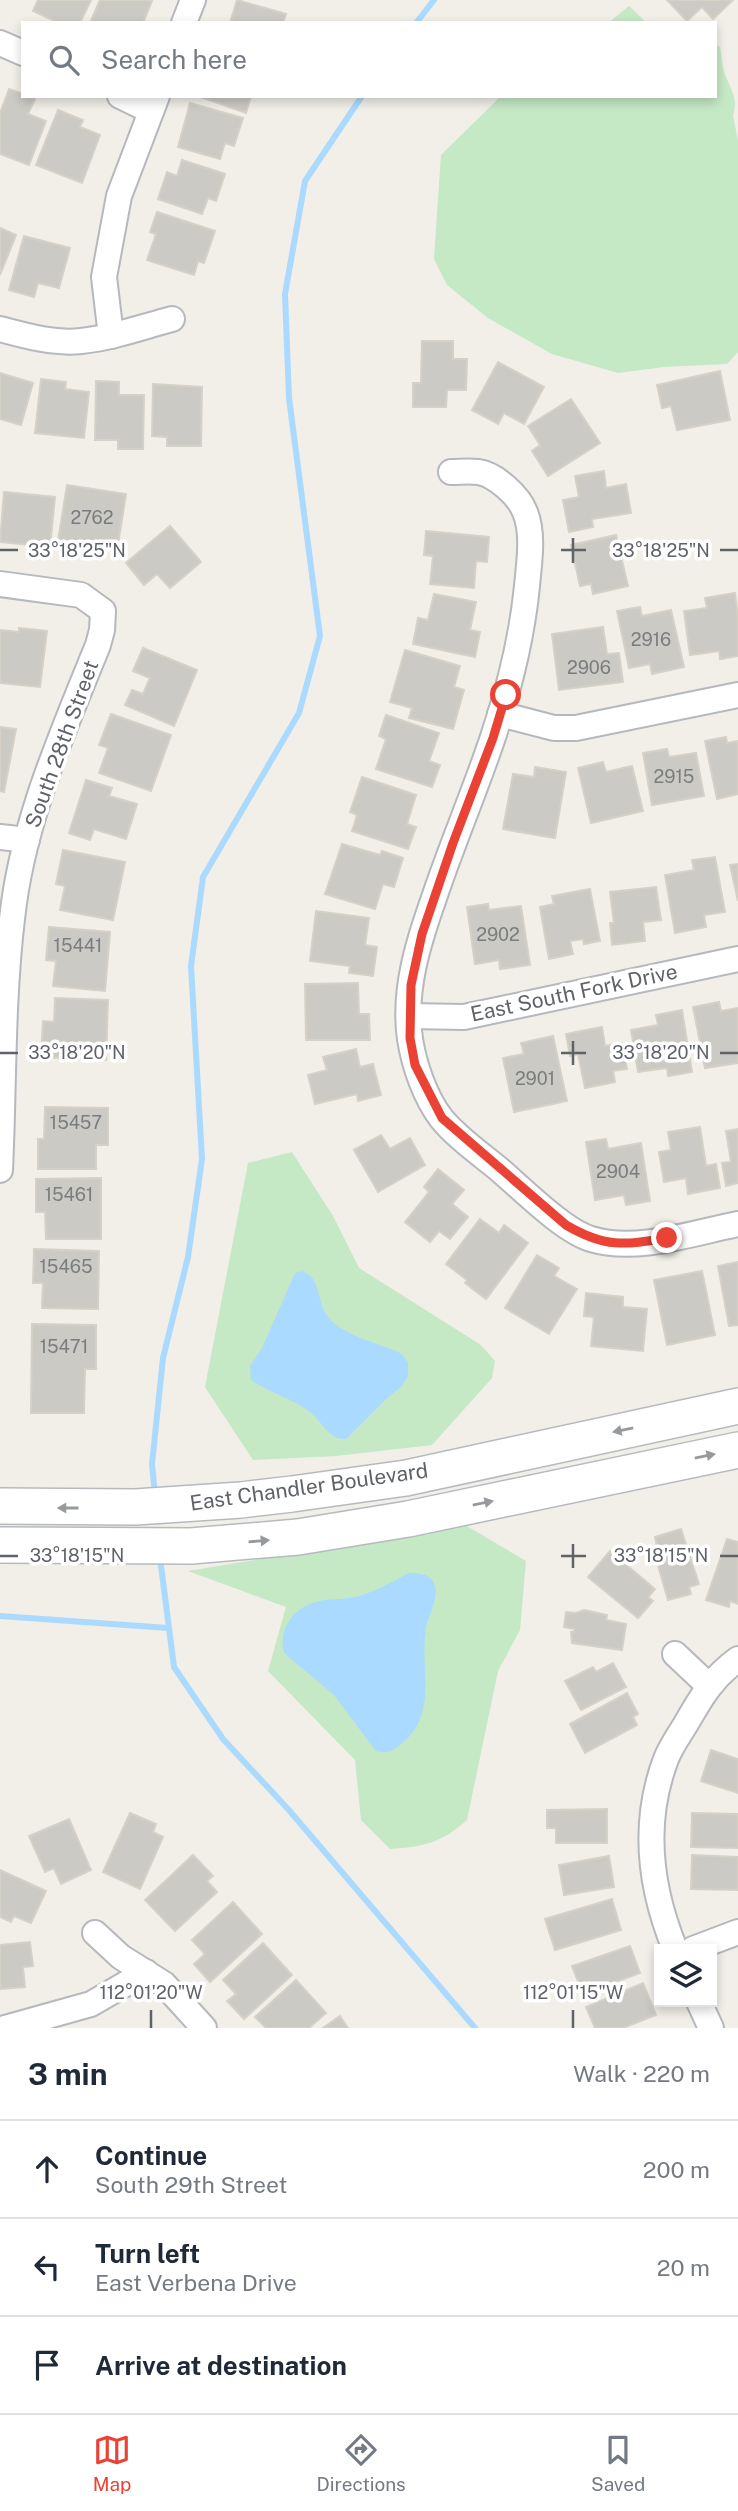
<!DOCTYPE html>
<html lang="en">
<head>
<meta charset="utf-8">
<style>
  :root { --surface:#fff; --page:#f2f2f3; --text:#1f2937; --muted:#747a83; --line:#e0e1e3; --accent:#ea4335 }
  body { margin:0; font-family:"Public Sans",sans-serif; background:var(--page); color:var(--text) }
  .controls { position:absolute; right:21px; bottom:21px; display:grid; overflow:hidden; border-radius:0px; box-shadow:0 4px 10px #0003 }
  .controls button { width:63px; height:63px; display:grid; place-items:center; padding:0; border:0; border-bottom:2px solid var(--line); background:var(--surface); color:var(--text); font:35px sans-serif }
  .stop { position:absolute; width:21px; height:21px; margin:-16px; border:5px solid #ea4335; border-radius:50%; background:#fff }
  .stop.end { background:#ea4335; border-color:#fff; box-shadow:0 2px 7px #0008 }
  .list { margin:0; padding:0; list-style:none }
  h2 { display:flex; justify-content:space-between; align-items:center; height:91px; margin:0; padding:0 28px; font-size:30px }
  h2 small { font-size:23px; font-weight:400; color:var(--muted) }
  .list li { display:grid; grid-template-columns:46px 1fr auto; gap:21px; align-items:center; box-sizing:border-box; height:98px; padding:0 28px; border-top:2px solid var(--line) }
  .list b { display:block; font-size:26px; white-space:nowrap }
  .list p { margin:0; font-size:23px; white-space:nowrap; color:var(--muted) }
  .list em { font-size:23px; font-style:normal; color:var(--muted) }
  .icon { flex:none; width:38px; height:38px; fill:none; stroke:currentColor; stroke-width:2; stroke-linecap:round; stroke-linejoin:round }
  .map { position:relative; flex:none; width:738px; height:2028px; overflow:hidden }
  .search { position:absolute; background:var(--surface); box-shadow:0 4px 10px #0003; left:21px; right:21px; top:21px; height:77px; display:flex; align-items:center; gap:18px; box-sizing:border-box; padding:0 24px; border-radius:0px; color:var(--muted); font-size:26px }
  .sheet { height:385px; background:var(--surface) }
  nav { display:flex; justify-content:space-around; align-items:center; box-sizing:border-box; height:98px; border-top:2px solid var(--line); background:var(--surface); font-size:19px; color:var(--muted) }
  nav a { display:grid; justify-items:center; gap:4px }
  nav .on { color:var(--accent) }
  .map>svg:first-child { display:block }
  .green { fill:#c5e8c5 }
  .water { fill:#aadaff }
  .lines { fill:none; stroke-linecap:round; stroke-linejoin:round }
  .stream { stroke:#aadaff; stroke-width:6 }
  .building { fill:#cccac5; stroke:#d6d1c6; stroke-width:2 }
  .street-casing { stroke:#b5b8bc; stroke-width:28 }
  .secondary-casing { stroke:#b6babf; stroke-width:38 }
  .street { stroke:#fff; stroke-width:24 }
  .secondary { stroke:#fff; stroke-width:35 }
  .oneway { fill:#979a9d }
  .route { stroke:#ea4335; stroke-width:9 }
  .ticks { fill:none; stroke:#5f6368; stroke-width:2.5 }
  .labels { text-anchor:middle; stroke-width:7; stroke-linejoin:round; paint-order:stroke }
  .number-label { font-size:18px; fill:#7a7d7f }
  .street-label { font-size:21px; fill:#5f6368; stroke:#fff }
  .ticks-label { font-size:18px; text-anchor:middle; fill:#5f6368; stroke:#fff; stroke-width:7; stroke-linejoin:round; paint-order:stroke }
</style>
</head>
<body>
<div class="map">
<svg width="738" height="2028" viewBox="0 0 738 2028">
  <rect width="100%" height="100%" fill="#f1efe8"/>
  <g class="green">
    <path d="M629,6l18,17h-39z"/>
    <path d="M715,45l5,2c2,10 2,21 6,30 6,14 12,23 7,38l5,26v211l-11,12 -63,3 -46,6 -66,-19 -64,-36 -41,-33 -13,-26 7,-104 60,-59h214z"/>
    <path d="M292,1152l41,64 26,52 122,77 14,16 -3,17 -60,67 -96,11 -83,4 -48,-73 43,-224z"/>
    <path d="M465,1525l61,36 -6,69 -22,41 -31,149c-26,23 -44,27 -77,29l-29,-29 -6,-60 -87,-89 18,-64 -98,-36z"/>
  </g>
  <g class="water">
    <path d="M302,1271c20,7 14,31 26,46 18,21 50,25 74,37l6,9v13l-6,10 -17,14 -39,39c-18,1 -23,-17 -35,-26 -18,-15 -42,-20 -60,-33l-1,-14 12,-18 33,-75z"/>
    <path d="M409,1573c12,0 22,1 26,13 4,11 -7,30 -9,42 -7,42 14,86 -26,117 -8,6 -13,9 -24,6l-42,-56 -50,-42c-6,-26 11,-47 36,-52 13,-3 26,-1 39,-5 18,-5 34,-15 50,-23z"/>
  </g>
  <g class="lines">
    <g class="stream">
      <path d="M416,23l18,-23"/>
      <path d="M155,1495l-3,-31 11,-106 25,-101 14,-98 -11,-193 12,-89 96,-164 21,-77 -31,-238 -4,-104 20,-113 57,-85"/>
      <path d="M160,1558l14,109 49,72 65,70 187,219"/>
      <path d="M0,1616l168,12"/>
    </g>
  </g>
  <g class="building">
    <path d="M38,0h53l-11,23h-21l-26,-12z"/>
    <path d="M100,0h48l4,1 -9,22h-53z"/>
    <path d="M237,0l49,14 -3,9h-53z"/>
    <path d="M667,0h66l-20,19 -11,-12 -15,14z"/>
    <path d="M9,89l14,5v2l12,3 -7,15 18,7 -17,44 -29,-11v-41z"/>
    <path d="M198,96h53l-5,17z"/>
    <path d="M190,103l53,15 -9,28 -9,-3 -5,16 -42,-12z"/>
    <path d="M58,110l25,10 -3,7 20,8 -18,48 -46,-18z"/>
    <path d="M182,160l43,14 -9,27 -8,-3 -6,16 -44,-15 9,-27 10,4z"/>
    <path d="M157,212l58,19 -11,32 -6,-2 -4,14 -47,-15 9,-26 -6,-2z"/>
    <path d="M0,228l16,7 -16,40z"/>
    <path d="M24,236l46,12 -11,40 -21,-5 -4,14 -25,-7z"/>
    <path d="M422,341h31v18h14l-1,31h-19l-1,17h-33v-24h8z"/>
    <path d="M498,362l46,25 -20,37 -20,-11 -6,11 -26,-14z"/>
    <path d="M720,371l10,49 -53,10 -6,-24 -9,2 -5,-23z"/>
    <path d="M0,373l33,10 -12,42 -21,-6z"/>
    <path d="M41,379l25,3 -1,7 24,3 -5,46 -49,-5z"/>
    <path d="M96,381l23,1v13h25l-1,54h-25v-9h-23z"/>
    <path d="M153,384l49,3 -1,59h-34v-9l-15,-1z"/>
    <path d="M571,399l29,44 -52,33 -16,-25 8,-6 -12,-19z"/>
    <path d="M604,471l2,17 20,-4 5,29 -39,6 1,8 -24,5 -6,-32 16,-3 -4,-21z"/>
    <path d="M67,485l59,9 -8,51 -29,-4 -1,10 -31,-4z"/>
    <path d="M4,492l51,5 -5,50 -50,-5z"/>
    <path d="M170,526l31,36 -31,26 -13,-14 -13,11 -18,-22z"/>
    <path d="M426,531l63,6 -2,25 -11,-1 -2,27 -44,-4 3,-28 -9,-1z"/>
    <path d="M616,535l12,51 -35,8 -2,-10 -11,2 -9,-41z"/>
    <path d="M735,593l3,22v41l-18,3 -1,-8 -29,4 -6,-44 23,-3 -2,-10z"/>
    <path d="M434,594l42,8 -6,28 10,2 -5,25 -62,-13 5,-26 10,2z"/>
    <path d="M640,607l2,9 29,-6 13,57 -32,7 -2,-10 -21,4 -12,-57z"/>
    <path d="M603,627l4,27 12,-1 4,29 -64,8 -7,-56z"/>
    <path d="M19,628l28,3 -7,56 -40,-4v-53l19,2z"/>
    <path d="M143,648l54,22 -23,56 -49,-21 7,-15 11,4 7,-16 -17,-7z"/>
    <path d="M405,650l55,16 -6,21 10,3 -11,39 -44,-11 3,-10 -22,-6z"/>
    <path d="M111,714l60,21 -20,56 -52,-18 9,-25 -9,-3z"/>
    <path d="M386,715l53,18 -10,28 11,4 -8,22 -56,-18 10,-30 -7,-3z"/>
    <path d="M0,727l16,2 -12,63 -4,-1z"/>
    <path d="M726,737l1,6 11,-2v53l-21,5 -12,-58z"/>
    <path d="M667,749l2,8 27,-4 8,43 -52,9 -9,-52z"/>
    <path d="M603,762l3,10 26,-6 11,45 -52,12 -13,-55z"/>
    <path d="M535,767l31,5 -11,66 -52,-9 10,-55 21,3z"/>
    <path d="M362,777l54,18 -9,29 9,3 -8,22 -56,-18 5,-16 -7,-3z"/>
    <path d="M86,780l26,8 -3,8 28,8 -11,35 -32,-10 -4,11 -21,-7z"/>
    <path d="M342,844l38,11 2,-4 21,7 -9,29 -11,-3 -8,25 -50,-15z"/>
    <path d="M63,850l62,12 -12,58 -53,-10 5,-24 -9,-2z"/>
    <path d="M715,857l10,55 -21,3 2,12 -31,6 -10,-58 29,-5 -2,-10z"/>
    <path d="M738,864v37l-8,-36z"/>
    <path d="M656,887l5,33 -18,2 2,19 -33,4 -2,-22h4l-4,-31z"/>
    <path d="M590,889l10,52 -16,3 -1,-5 -13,2 3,13 -24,5 -9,-52 14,-3 -2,-8z"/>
    <path d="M488,904l1,6 32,-4 9,59 -30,4 -1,-9 -24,4 -8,-57z"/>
    <path d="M316,911l53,7 -4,27 12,2 -4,29 -24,-3 1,-7 -40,-5z"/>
    <path d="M49,927l61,5 -5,59 -52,-5 3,-25 -10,-1z"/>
    <path d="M358,983l1,31h10l1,26h-64l-1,-56z"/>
    <path d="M55,998l53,2 -2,60 -65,-3 2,-36 11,1z"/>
    <path d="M719,1002l2,9 17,-3v55l-33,5 -12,-61z"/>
    <path d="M682,1010l10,62 -24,4 -1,-8 -29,4 -7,-42 27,-5 -2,-10z"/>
    <path d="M602,1027l3,19 17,-3 5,26 -14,2 2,11 -30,6 -7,-34 -8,2 -4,-22z"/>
    <path d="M553,1036l14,65 -53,11 -11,-54 21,-4 -3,-11z"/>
    <path d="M356,1049l4,18 13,-3 8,31 -23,6 -1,-7 -42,10 -7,-29 19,-5 -4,-13z"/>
    <path d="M45,1107l63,1v37h-12v24h-58v-30h6z"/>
    <path d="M700,1127l6,39 10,-2 4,24 -32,6 -2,-16 -22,4 -5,-30 12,-2 -3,-18z"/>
    <path d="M738,1129v54l-12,3 -4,-23 9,-1 -5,-31z"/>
    <path d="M381,1135l9,14 20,-11 15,27 -47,27 -24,-42z"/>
    <path d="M606,1139l2,10 33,-6 9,58 -24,4 -2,-10 -29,5 -9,-58z"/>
    <path d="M438,1169l26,21 -12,14 16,13 -18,22 -11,-8 -9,11 -25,-20 24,-30 -5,-5z"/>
    <path d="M101,1178v61h-55l-1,-27h-9v-33z"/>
    <path d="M480,1219l19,14 5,-8 24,18 -42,56 -21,-16 2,-3 -21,-16z"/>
    <path d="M34,1249l65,2 -1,58 -56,-1 1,-25h-10z"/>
    <path d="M537,1255l22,13 -5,8 23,13 -28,45 -44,-26z"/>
    <path d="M738,1262v63l-9,1 -11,-60z"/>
    <path d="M702,1271l13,64 -48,10 -13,-65z"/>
    <path d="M586,1293l37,4v10l24,2 -4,42 -52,-5 3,-29 -10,-1z"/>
    <path d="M32,1324l64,1v44h-11l-1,44h-53z"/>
    <path d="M681,1529l18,55 -10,3 2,7 -23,6 -15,-52 4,-2 -2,-9z"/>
    <path d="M727,1539l11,3v62l-8,-3 -1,6 -23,-7z"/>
    <path d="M610,1551l45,38 -7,8 5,4 -15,17 -50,-41z"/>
    <path d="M584,1610l23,5 -1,5 20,4 -4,26 -50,-7 -1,-11h3v-3l-10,-2 2,-15 10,1z"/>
    <path d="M613,1663l13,24 -45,23 -16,-29 28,-14 3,5z"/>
    <path d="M627,1693l11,21 -5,3 4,8 -52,28 -15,-29z"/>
    <path d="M711,1750l27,9v34l-37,-12z"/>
    <path d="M607,1809v34h-51v-15h-9v-18z"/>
    <path d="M130,1813l26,11 -3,8 10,5 -23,52 -37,-17z"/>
    <path d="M692,1813l46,1v34l-47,-1z"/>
    <path d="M69,1819l22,51 -30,14 -7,-16 -9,4 -16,-36z"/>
    <path d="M193,1855l20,21 -6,5 10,11 -42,39 -30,-31z"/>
    <path d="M692,1855l46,2v33l-47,-1z"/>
    <path d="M609,1856l5,31 -50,8 -5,-30z"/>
    <path d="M0,1870l46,21 -15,32 -17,-7 -3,6 -11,-5z"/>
    <path d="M612,1899l9,31 -66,20 -10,-31z"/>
    <path d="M233,1902l29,32 -52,48 -16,-18 11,-10 -13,-14z"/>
    <path d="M30,1942l3,24 -10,1 2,20 -25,2v-44z"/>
    <path d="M263,1943l29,32 -48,44 -17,-18 9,-7 -13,-14z"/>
    <path d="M630,1946l10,27 -48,18 -4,-10 -9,3 -7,-18z"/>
    <path d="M296,1980l30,33 -17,15h-43l-11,-11z"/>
    <path d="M643,1983l13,32 -33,13h-28l-9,-21z"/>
    <path d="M340,2016l8,12h-25z"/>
  </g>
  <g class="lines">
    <g class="street-casing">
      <g id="street">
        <path d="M184,23l9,-23"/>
        <path d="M0,43l23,10"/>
        <path d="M120,96l31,15"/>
        <path d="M0,329c26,7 54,15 81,12 31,-3 61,-14 91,-22"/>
        <path d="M111,336l-7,-59 15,-81 38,-100"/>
        <path d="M451,472c9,0 18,-1 27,0 17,2 41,24 47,40 9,22 4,51 2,74 -5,51 -18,103 -34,151 -18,54 -41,107 -59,161 -16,45 -31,93 -24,141 4,26 15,58 31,79 16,20 41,37 60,53 22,19 63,60 90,68 46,14 101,-6 147,-15"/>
        <path d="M0,584l81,11 22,16 -1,19 -4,15c-36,89 -76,178 -86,274 -10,83 -8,167 -12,251"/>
        <path d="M500,714l54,14h22l162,-33"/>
        <path d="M0,837l27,3"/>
        <path d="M409,1016l55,1 274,-58"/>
        <path d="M675,1654l33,31"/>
        <path d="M95,1933l26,24 43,27 40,44"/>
        <path d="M675,1949c-25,-61 -33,-127 -9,-190 5,-13 14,-25 21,-37 15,-26 26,-45 51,-63"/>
        <path d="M693,1949l45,-17"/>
        <path d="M699,2002l12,26"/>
        <path d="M5,2028l86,-24 55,-32"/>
      </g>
    </g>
    <g class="secondary-casing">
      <g id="secondary">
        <path d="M0,1506l135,1 106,-7 51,-6 114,-16 332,-72"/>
        <path d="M0,1545l191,1 107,-9 110,-18 330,-69"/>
      </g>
    </g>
    <use href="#street" class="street"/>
    <use href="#secondary" class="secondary"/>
  </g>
  <defs><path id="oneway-solid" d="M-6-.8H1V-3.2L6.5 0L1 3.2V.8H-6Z" transform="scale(1.75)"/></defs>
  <g class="oneway">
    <use href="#oneway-solid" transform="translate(623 1430) rotate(168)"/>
    <use href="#oneway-solid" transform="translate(705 1456) rotate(-12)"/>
    <use href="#oneway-solid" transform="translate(483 1503) rotate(-12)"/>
    <use href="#oneway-solid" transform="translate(68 1508) rotate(-180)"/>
    <use href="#oneway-solid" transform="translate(259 1541) rotate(-5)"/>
  </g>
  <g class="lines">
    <path class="route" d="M506,695l-13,43 -40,105 -31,91 -11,51 -1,53 5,27 27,53 124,107c39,23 58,20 101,13"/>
  </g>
  <path class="ticks" d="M573,538v25M0,550h18M561,550h25M720,550h18M573,1041v24M0,1053h18M561,1053h25M720,1053h18M573,1544v24M0,1556h18M561,1556h25M720,1556h18M151,2010v18M573,2010v18"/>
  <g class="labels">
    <g class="number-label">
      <text x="92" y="524">2762</text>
      <text x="651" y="646">2916</text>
      <text x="589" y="674">2906</text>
      <text x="674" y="783">2915</text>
      <text x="498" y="941">2902</text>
      <text x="78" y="952">15441</text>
      <text x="535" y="1085">2901</text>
      <text x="76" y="1129">15457</text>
      <text x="618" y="1178">2904</text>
      <text x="69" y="1201">15461</text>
      <text x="66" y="1273">15465</text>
      <text x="64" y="1353">15471</text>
    </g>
    <g class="street-label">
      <text transform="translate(62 744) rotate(-70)" y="7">South 28th Street</text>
      <text transform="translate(574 993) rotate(-12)" y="7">East South Fork Drive</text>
      <text transform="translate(309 1487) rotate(-8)" y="7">East Chandler Boulevard</text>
    </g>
  </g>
  <g class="ticks-label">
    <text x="77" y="557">33°18'25"N</text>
    <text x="661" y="557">33°18'25"N</text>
    <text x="77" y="1059">33°18'20"N</text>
    <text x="661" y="1059">33°18'20"N</text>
    <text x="77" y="1562">33°18'15"N</text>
    <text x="661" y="1562">33°18'15"N</text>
    <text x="151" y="1999">112°01'20"W</text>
    <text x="573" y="1999">112°01'15"W</text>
  </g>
</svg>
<div class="controls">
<button><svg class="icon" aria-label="layers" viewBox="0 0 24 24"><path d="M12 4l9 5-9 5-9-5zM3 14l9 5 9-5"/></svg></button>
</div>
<div class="stop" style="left:506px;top:695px"></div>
<div class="stop end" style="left:667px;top:1238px"></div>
<div class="search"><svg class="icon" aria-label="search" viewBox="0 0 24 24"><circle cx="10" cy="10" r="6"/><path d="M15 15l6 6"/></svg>Search here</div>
</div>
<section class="sheet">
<h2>3 min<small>Walk · 220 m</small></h2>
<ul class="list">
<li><svg class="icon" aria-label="ahead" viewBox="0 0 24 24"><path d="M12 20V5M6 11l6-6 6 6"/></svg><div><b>Continue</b><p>South 29th Street</p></div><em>200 m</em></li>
<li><svg class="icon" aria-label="left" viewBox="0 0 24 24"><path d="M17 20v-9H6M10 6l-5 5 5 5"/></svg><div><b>Turn left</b><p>East Verbena Drive</p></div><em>20 m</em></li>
<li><svg class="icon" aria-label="arrive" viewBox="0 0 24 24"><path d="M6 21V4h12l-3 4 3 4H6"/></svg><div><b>Arrive at destination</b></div></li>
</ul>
</section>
<nav>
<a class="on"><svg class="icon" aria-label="map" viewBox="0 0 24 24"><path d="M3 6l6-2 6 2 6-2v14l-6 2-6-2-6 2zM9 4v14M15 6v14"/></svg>Map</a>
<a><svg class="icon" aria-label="directions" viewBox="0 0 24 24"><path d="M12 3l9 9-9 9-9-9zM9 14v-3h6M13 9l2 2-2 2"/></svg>Directions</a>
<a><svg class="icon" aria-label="saved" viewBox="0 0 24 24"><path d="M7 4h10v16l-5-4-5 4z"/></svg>Saved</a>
</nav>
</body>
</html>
